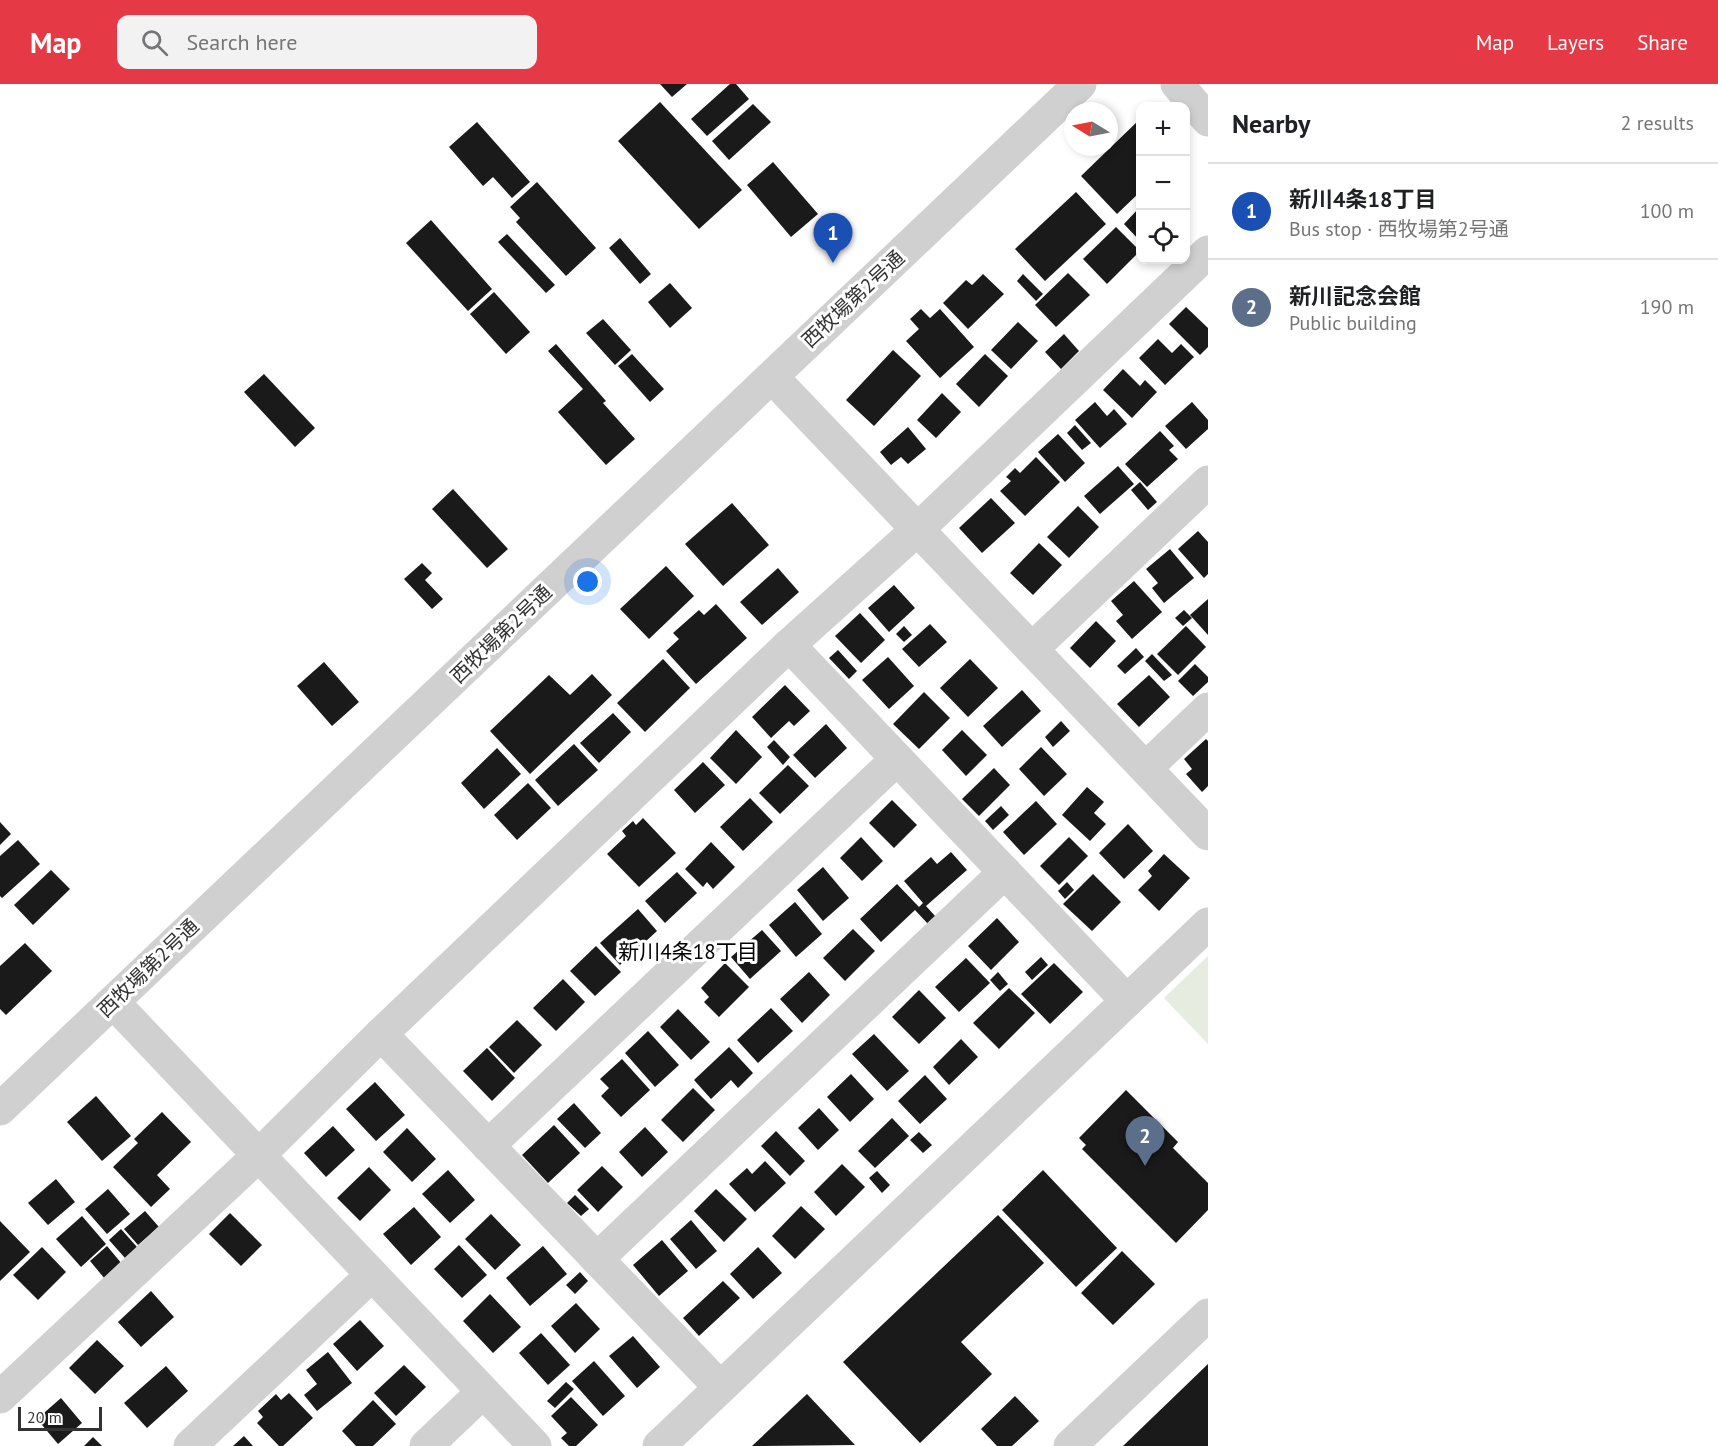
<!DOCTYPE html>
<html lang="en">
<head>
<meta charset="utf-8">
<style>
  :root { --surface:#fff; --page:#f2f2f2; --text:#202124; --muted:#757577; --line:#e0e0e0; --accent:#e63946 }
  body { margin:0; font-family:"PT Sans","Noto Sans JP",sans-serif; background:var(--page); color:var(--text) }
  .controls { position:absolute; right:18px; top:18px; display:grid; overflow:hidden; border-radius:12px; box-shadow:0 3px 9px #0003 }
  .controls button { width:54px; height:54px; display:grid; place-items:center; padding:0; border:0; border-bottom:2px solid var(--line); background:var(--surface); color:var(--text); font:30px sans-serif }
  .compass { position:absolute; left:1064px; top:18px; width:54px; height:54px; border-radius:50%; background:var(--surface); box-shadow:0 3px 9px #0003; rotate:280deg }
  .scale { position:absolute; left:18px; bottom:15px; width:84px; box-sizing:border-box; padding-left:6px; border:3px solid #333; border-top:0; font-size:16px; line-height:21px; white-space:nowrap; color:#333; -webkit-text-stroke:4px #fff; paint-order:stroke }
  .you { position:absolute; left:588px; top:498px; width:21px; height:21px; margin:-15px; border:4px solid #fff; border-radius:50%; background:#1a73e8; box-shadow:0 0 0 9px #1a73e833 }
  .badge { display:grid; place-items:center; width:39px; height:39px; border-radius:50%; background:var(--accent); color:#fff; font-size:20px; font-weight:700 }
  .pin { position:absolute; translate:-50% -50px; filter:drop-shadow(0 2px 3px #0008) }
  .pin::after { content:''; position:absolute; top:32px; width:21px; height:18px; background:inherit; clip-path:polygon(0 0,100% 0,50% 100%) }
  .list { margin:0; padding:0; list-style:none }
  h2 { display:flex; justify-content:space-between; align-items:center; height:78px; margin:0; padding:0 24px; font-size:26px }
  h2 small { font-size:20px; font-weight:400; color:var(--muted) }
  .list li { display:grid; grid-template-columns:39px 1fr auto; gap:18px; align-items:center; box-sizing:border-box; height:96px; padding:0 24px; border-top:2px solid var(--line) }
  .list b { display:block; font-size:22px; white-space:nowrap }
  .list p { margin:0; font-size:20px; white-space:nowrap; color:var(--muted) }
  .list em { font-size:20px; font-style:normal; color:var(--muted) }
  .icon { flex:none; width:33px; height:33px; fill:none; stroke:currentColor; stroke-width:2; stroke-linecap:round; stroke-linejoin:round }
  .map { position:relative; flex:none; width:1208px; height:1362px; overflow:hidden }
  header { display:flex; align-items:center; gap:36px; box-sizing:border-box; height:84px; padding:0 30px; background:var(--accent); color:#fff }
  header strong { font-size:28px }
  nav { display:flex; gap:33px; margin-inline-start:auto; font-size:21px }
  .search { width:420px; height:54px; background:var(--page); display:flex; align-items:center; gap:15px; box-sizing:border-box; padding:0 21px; border-radius:12px; color:var(--muted); font-size:22px }
  main { display:flex }
  aside { flex:1; background:var(--surface) }
  .map>svg:first-child { display:block }
  .green { fill:#e6ecdf }
  .building { fill:#1a1a1a }
  .lines { fill:none; stroke-linecap:round; stroke-linejoin:round }
  .minor { stroke:#d0d0d0; stroke-width:33 }
  .labels { text-anchor:middle; stroke-width:6; stroke-linejoin:round; paint-order:stroke }
  .street-label { font-size:20px; fill:#333; stroke:#fff }
  .neighbourhood-label { font-size:21px; fill:#000; stroke:#fff }
</style>
</head>
<body>
<header>
<strong>Map</strong>
<div class="search"><svg class="icon" aria-label="search" viewBox="0 0 24 24"><circle cx="10" cy="10" r="6"/><path d="M15 15l6 6"/></svg>Search here</div>
<nav><a>Map</a><a>Layers</a><a>Share</a></nav>
</header>
<main>
<div class="map">
<svg width="1208" height="1362" viewBox="0 0 1208 1362">
  <rect width="100%" height="100%" fill="#fff"/>
  <path class="green" d="M1208,872v88l-44,-46z"/>
  <g class="building">
    <path d="M660,0h27l-15,13z"/>
    <path d="M730,0h6l13,15 -42,37 -16,-17z"/>
    <path d="M660,18l82,88 -43,39 -81,-88z"/>
    <path d="M753,20l18,18 -42,38 -17,-19z"/>
    <path d="M1140,35v73l-23,22 -36,-38z"/>
    <path d="M477,38l53,60 -18,16 -19,-21 -10,9 -34,-39z"/>
    <path d="M773,78l45,52 -27,23 -44,-52z"/>
    <path d="M537,98l59,66 -30,28 -50,-54 4,-4 -10,-11z"/>
    <path d="M1076,108l30,32 -61,57 -30,-32z"/>
    <path d="M1140,123v34l-16,-17z"/>
    <path d="M431,136l61,69 -24,22 -62,-68z"/>
    <path d="M1116,143l24,24 -33,33 -24,-25z"/>
    <path d="M507,150l48,51 -9,8 -48,-51z"/>
    <path d="M620,154l31,36 -11,10 -31,-36z"/>
    <path d="M1068,189l22,22 -34,32 -21,-22z"/>
    <path d="M983,190l21,20 -36,35 -25,-26 23,-23 6,5z"/>
    <path d="M1023,190l20,20 -7,7 -19,-20z"/>
    <path d="M670,199l22,25 -22,20 -22,-26z"/>
    <path d="M494,208l36,40 -24,22 -36,-40z"/>
    <path d="M1186,223l22,21v19l-8,8 -31,-31z"/>
    <path d="M921,225l9,9 10,-9 34,38 -34,31 -34,-37 13,-12 -9,-10z"/>
    <path d="M603,235l28,31 -16,15 -29,-32z"/>
    <path d="M1018,238l20,19 -27,28 -20,-19z"/>
    <path d="M1064,250l15,17 -18,18 -16,-17z"/>
    <path d="M1158,255l14,14 9,-9 13,13 -29,28 -26,-27z"/>
    <path d="M556,260l50,57 -3,2 32,36 -29,26 -48,-53 25,-23 -35,-38z"/>
    <path d="M893,266l28,26 -47,50 -28,-26z"/>
    <path d="M632,270l32,35 -14,13 -32,-36z"/>
    <path d="M985,270l23,22 -29,31 -23,-23z"/>
    <path d="M1123,285l17,17 5,-6 12,12 -25,26 -29,-28z"/>
    <path d="M264,290l51,54 -20,19 -51,-55z"/>
    <path d="M942,309l19,19 -25,26 -19,-18z"/>
    <path d="M1095,318l12,14 7,-7 13,15 -27,24 -25,-28z"/>
    <path d="M1192,318l16,18v9l-22,20 -21,-23z"/>
    <path d="M1075,341l16,18 -9,7 -15,-17z"/>
    <path d="M908,343l18,22 -18,15 -7,-7 -10,8 -11,-13z"/>
    <path d="M1160,347l14,15 -5,4 9,9 -31,28 -22,-23z"/>
    <path d="M1058,350l27,29 -20,19 -27,-30z"/>
    <path d="M1036,373l24,25 -35,34 -25,-25 11,-10 -5,-4 9,-9 5,5z"/>
    <path d="M1118,382l16,18 -34,30 -16,-18z"/>
    <path d="M1140,398l17,20 -9,8 -17,-20z"/>
    <path d="M453,405l55,60 -21,19 -55,-59z"/>
    <path d="M991,414l24,25 -33,30 -23,-25z"/>
    <path d="M732,419l37,42 -46,41 -38,-42z"/>
    <path d="M1078,422l21,21 -30,31 -22,-21z"/>
    <path d="M1198,447l10,11v32l-4,4 -26,-29z"/>
    <path d="M1039,459l23,22 -29,30 -23,-22z"/>
    <path d="M1170,465l24,29 -30,25 -12,-15 6,-5 -12,-14z"/>
    <path d="M422,479l10,10 -7,7 18,19 -11,10 -28,-30z"/>
    <path d="M666,482l28,30 -45,43 -29,-30z"/>
    <path d="M778,484l21,24 -37,33 -22,-23z"/>
    <path d="M1134,497l28,31 -30,27 -16,-18 7,-6 -12,-14z"/>
    <path d="M894,501l21,23 -26,24 -21,-24z"/>
    <path d="M1208,515v36l-18,-20z"/>
    <path d="M716,520l31,34 -51,46 -30,-33 13,-12 -6,-6 26,-23 5,5z"/>
    <path d="M1184,526l8,8 -9,8 -8,-8z"/>
    <path d="M860,529l25,27 -24,23 -26,-27z"/>
    <path d="M1096,537l20,20 -26,27 -20,-20z"/>
    <path d="M930,540l17,18 -28,25 -17,-18z"/>
    <path d="M904,542l8,9 -8,7 -8,-8z"/>
    <path d="M1186,542l20,21 -28,28 -21,-21z"/>
    <path d="M1136,564l8,9 -19,17 -8,-8z"/>
    <path d="M838,566l19,21 -8,8 -20,-21z"/>
    <path d="M1152,570l20,21 -8,6 -19,-20z"/>
    <path d="M888,573l26,29 -25,23 -27,-29z"/>
    <path d="M663,575l27,29 -45,44 -28,-29z"/>
    <path d="M970,575l28,29 -30,29 -28,-29z"/>
    <path d="M324,578l35,40 -27,24 -35,-40z"/>
    <path d="M1195,580l13,13v5l-15,14 -15,-15z"/>
    <path d="M592,590l20,21 -82,79 -40,-43 59,-56 21,20z"/>
    <path d="M1149,591l21,22 -31,30 -22,-23z"/>
    <path d="M785,601l25,26 -16,15 -5,-5 -18,17 -19,-21z"/>
    <path d="M1022,606l19,21 -39,36 -19,-21z"/>
    <path d="M924,608l26,26 -31,31 -26,-25z"/>
    <path d="M613,629l18,19 -32,31 -19,-20z"/>
    <path d="M1061,637l9,10 -17,16 -8,-10z"/>
    <path d="M826,640l21,24 -32,30 -22,-23z"/>
    <path d="M736,646l26,27 -26,27 -26,-26z"/>
    <path d="M962,646l25,25 -21,21 -24,-26z"/>
    <path d="M1206,655l2,2v45l-6,6 -16,-18 6,-5 -8,-10z"/>
    <path d="M774,656l16,17 -7,8 -16,-18z"/>
    <path d="M574,660l24,26 -40,36 -23,-26z"/>
    <path d="M1041,663l26,27 -23,22 -25,-27z"/>
    <path d="M497,664l24,26 -37,35 -23,-26z"/>
    <path d="M703,678l22,23 -30,28 -21,-23z"/>
    <path d="M788,681l21,21 -29,28 -21,-21z"/>
    <path d="M994,684l16,17 -31,31 -17,-17z"/>
    <path d="M528,699l23,25 -34,32 -23,-25z"/>
    <path d="M1087,703l17,15 -10,11 12,11 -16,17 -28,-26z"/>
    <path d="M750,714l23,24 -30,29 -23,-24z"/>
    <path d="M892,716l25,25 -23,23 -25,-25z"/>
    <path d="M1036,717l21,23 -33,31 -21,-23z"/>
    <path d="M1001,722l8,9 -16,15 -8,-9z"/>
    <path d="M643,734l33,35 -37,34 -32,-33 19,-18 -4,-5 11,-10 3,4z"/>
    <path d="M0,738l11,12 -11,11z"/>
    <path d="M1128,740l25,27 -29,28 -25,-26z"/>
    <path d="M861,753l22,24 -21,20 -22,-23z"/>
    <path d="M1069,753l19,19 -29,29 -19,-19z"/>
    <path d="M18,756l22,24 -38,34 -2,-2v-40z"/>
    <path d="M711,758l24,25 -22,22 -6,-7 -4,5 -18,-18z"/>
    <path d="M951,768l16,18 -41,36 10,11 -8,7 -13,-14 -34,32 -21,-23 37,-35 22,23 4,-4 -19,-22 27,-24 6,7z"/>
    <path d="M1164,770l26,24 -31,33 -21,-21 14,-14 -4,-5z"/>
    <path d="M823,783l26,31 -26,23 -26,-31z"/>
    <path d="M51,786l19,19 -37,36 -19,-20z"/>
    <path d="M677,788l20,21 -32,30 -20,-22z"/>
    <path d="M1093,790l28,28 -29,29 -29,-27z"/>
    <path d="M1067,798l7,8 -9,9 -7,-8z"/>
    <path d="M795,818l27,32 -26,23 -27,-32z"/>
    <path d="M638,825l19,22 -37,34 -20,-22z"/>
    <path d="M997,834l22,24 -28,28 -23,-24z"/>
    <path d="M853,845l22,22 -30,30 -22,-23z"/>
    <path d="M762,846l19,21 -31,28 -19,-22z"/>
    <path d="M25,859l27,28 -46,44 -6,-6v-43z"/>
    <path d="M596,862l25,26 -26,24 -25,-25z"/>
    <path d="M1041,873l7,8 -16,15 -7,-8z"/>
    <path d="M966,874l24,25 -31,29 -24,-25z"/>
    <path d="M725,879l24,24 -30,30 -15,-15 5,-5 -8,-9z"/>
    <path d="M1054,879l29,29 -33,32 -29,-30z"/>
    <path d="M809,888l21,23 -28,28 -22,-24z"/>
    <path d="M998,888l10,12 -8,7 -10,-11z"/>
    <path d="M563,895l22,23 -29,29 -23,-23z"/>
    <path d="M1009,904l26,25 -36,36 -26,-26z"/>
    <path d="M919,906l27,28 -27,26 -27,-27z"/>
    <path d="M771,924l22,23 -35,32 -21,-23z"/>
    <path d="M678,925l32,33 -19,18 -31,-33z"/>
    <path d="M517,936l25,25 -28,28 -25,-26z"/>
    <path d="M648,947l31,34 -24,22 -30,-34z"/>
    <path d="M874,950l35,37 -22,20 -35,-37z"/>
    <path d="M961,955l17,18 -29,28 -16,-18z"/>
    <path d="M729,963l24,26 -15,15 -7,-8 -20,19 -17,-19z"/>
    <path d="M487,964l28,30 -23,23 -29,-30z"/>
    <path d="M622,975l28,31 -29,27 -20,-21 8,-8 -9,-9z"/>
    <path d="M851,990l23,25 -24,23 -23,-25z"/>
    <path d="M925,991l22,24 -27,25 -22,-23z"/>
    <path d="M375,998l30,33 -29,26 -30,-32z"/>
    <path d="M693,1004l22,22 -32,32 -22,-22z"/>
    <path d="M1126,1006l52,52 -5,6 35,35v27l-32,33 -94,-94 4,-4 -7,-7z"/>
    <path d="M96,1012l35,40 -29,25 -35,-39z"/>
    <path d="M574,1019l27,30 -16,15 -28,-29z"/>
    <path d="M819,1024l20,22 -21,20 -20,-22z"/>
    <path d="M162,1028l29,30 -34,33 13,14 -19,18 -38,-40 25,-24 -4,-4z"/>
    <path d="M892,1034l17,18 -34,32 -17,-17z"/>
    <path d="M554,1041l26,28 -32,30 -26,-28z"/>
    <path d="M333,1042l22,24 -29,27 -22,-24z"/>
    <path d="M645,1043l23,25 -26,25 -23,-25z"/>
    <path d="M407,1044l29,31 -24,23 -29,-30z"/>
    <path d="M776,1047l29,30 -15,15 -29,-30z"/>
    <path d="M919,1048l13,13 -9,8 -13,-13z"/>
    <path d="M765,1077l21,22 -31,29 -26,-28 18,-16 5,6z"/>
    <path d="M842,1080l23,23 -29,29 -22,-24z"/>
    <path d="M602,1082l21,21 -25,25 -21,-22z"/>
    <path d="M369,1083l22,23 -31,31 -23,-23z"/>
    <path d="M448,1086l27,30 -25,23 -28,-29z"/>
    <path d="M1043,1086l74,78 -41,39 -74,-77z"/>
    <path d="M877,1087l13,14 -8,8 -13,-15z"/>
    <path d="M56,1095l19,23 -27,23 -20,-22z"/>
    <path d="M108,1105l22,25 -23,20 -22,-25z"/>
    <path d="M716,1105l31,30 -23,23 -30,-31z"/>
    <path d="M575,1111l14,14 -8,7 -14,-13z"/>
    <path d="M801,1122l24,23 -30,30 -23,-23z"/>
    <path d="M414,1123l27,30 -30,28 -28,-31z"/>
    <path d="M145,1127l14,16 -21,18 -14,-16z"/>
    <path d="M230,1129l32,32 -21,21 -32,-32z"/>
    <path d="M491,1130l30,31 -26,25 -30,-31z"/>
    <path d="M998,1131l46,48 -83,79 31,32 -72,69 -77,-81z"/>
    <path d="M82,1132l24,28 -25,23 -25,-28z"/>
    <path d="M691,1136l26,31 -21,18 -26,-30z"/>
    <path d="M0,1137l30,31 -30,29z"/>
    <path d="M121,1145l16,18 -12,11 -16,-18z"/>
    <path d="M662,1156l26,31 -29,25 -26,-31z"/>
    <path d="M459,1161l28,30 -25,23 -28,-29z"/>
    <path d="M107,1162l15,18 -17,15 -15,-18z"/>
    <path d="M543,1162l24,28 -37,32 -24,-28z"/>
    <path d="M42,1163l24,25 -28,28 -25,-25z"/>
    <path d="M758,1163l24,26 -29,26 -23,-25z"/>
    <path d="M1122,1167l33,33 -42,41 -32,-32z"/>
    <path d="M580,1188l8,9 -13,13 -9,-9z"/>
    <path d="M723,1197l17,17 -41,38 -16,-18z"/>
    <path d="M151,1207l23,26 -33,30 -23,-25z"/>
    <path d="M490,1210l31,33 -28,26 -30,-32z"/>
    <path d="M576,1219l24,26 -25,24 -24,-27z"/>
    <path d="M360,1236l24,26 -27,25 -24,-27z"/>
    <path d="M541,1249l29,32 -22,20 -29,-32z"/>
    <path d="M633,1252l27,31 -23,21 -28,-32z"/>
    <path d="M97,1256l27,26 -29,28 -26,-26z"/>
    <path d="M328,1268l24,31 -35,28 -13,-16 13,-11 -11,-14z"/>
    <path d="M594,1277l31,35 -22,20 -31,-35z"/>
    <path d="M1208,1280v82h-85z"/>
    <path d="M404,1281l22,22 -30,29 -22,-23z"/>
    <path d="M166,1282l22,25 -41,37 -23,-25z"/>
    <path d="M566,1298l8,7 -19,19 -8,-7z"/>
    <path d="M289,1309l24,25 -30,28h-4l-22,-23 6,-6 -5,-6 18,-17 5,6z"/>
    <path d="M807,1310l48,51 -103,1z"/>
    <path d="M1015,1312l24,25 -27,25h-15l-16,-17z"/>
    <path d="M571,1313l27,28 -22,21h-7l-8,-8 6,-5 -16,-17z"/>
    <path d="M61,1314l21,25 -24,21 -21,-25z"/>
    <path d="M373,1316l23,24 -23,22h-17l-14,-15z"/>
    <path d="M244,1352l9,10h-20z"/>
    <path d="M93,1353l9,9h-18z"/>
  </g>
  <g class="lines">
    <g class="minor">
      <path d="M1177,0l31,36"/>
      <path d="M772,293l436,457"/>
      <path d="M789,561l338,356"/>
      <path d="M1032,565l176,-167"/>
      <path d="M1146,684l62,-59"/>
      <path d="M113,918l422,444"/>
      <path d="M381,950l339,353"/>
      <path d="M0,1025l1080,-1025"/>
      <path d="M488,1062l409,-387"/>
      <path d="M597,1175l408,-387"/>
      <path d="M0,1313l259,-242 122,-121 408,-389 129,-116 290,-277"/>
      <path d="M190,1362l182,-171"/>
      <path d="M426,1362l57,-54"/>
      <path d="M659,1362l549,-522"/>
      <path d="M1070,1362l138,-131"/>
    </g>
  </g>
  <g class="labels">
    <g class="street-label">
      <text transform="translate(853 215) rotate(-43)" y="7">西牧場第2号通</text>
      <text transform="translate(501 550) rotate(-44)" y="7">西牧場第2号通</text>
      <text transform="translate(148 884) rotate(-44)" y="7">西牧場第2号通</text>
    </g>
    <g class="neighbourhood-label">
      <text x="688" y="875">新川4条18丁目</text>
    </g>
  </g>
</svg>
<div class="controls">
<button>+</button>
<button>−</button>
<button><svg class="icon" aria-label="locate" viewBox="0 0 24 24"><circle cx="12" cy="12" r="6"/><path d="M12 2v4M12 18v4M2 12h4M18 12h4"/></svg></button>
</div>
<svg class="compass" viewBox="-18 -18 36 36"><path d="M0-13l5 13h-10z" fill="#e53935"/><path d="M0 13l5-13h-10z" fill="#757577"/></svg>
<div class="scale">20 m</div>
<div class="you"></div>
<div class="pin badge" style="left:833px;top:179px;background:#1a4fb4">1</div>
<div class="pin badge" style="left:1145px;top:1082px;background:#5c6f8a">2</div>
</div>
<aside>
<h2>Nearby<small>2 results</small></h2>
<ul class="list">
<li><span class="badge" style="background:#1a4fb4">1</span><div><b>新川4条18丁目</b><p>Bus stop · 西牧場第2号通</p></div><em>100 m</em></li>
<li><span class="badge" style="background:#5c6f8a">2</span><div><b>新川記念会館</b><p>Public building</p></div><em>190 m</em></li>
</ul>
</aside>
</main>
</body>
</html>
